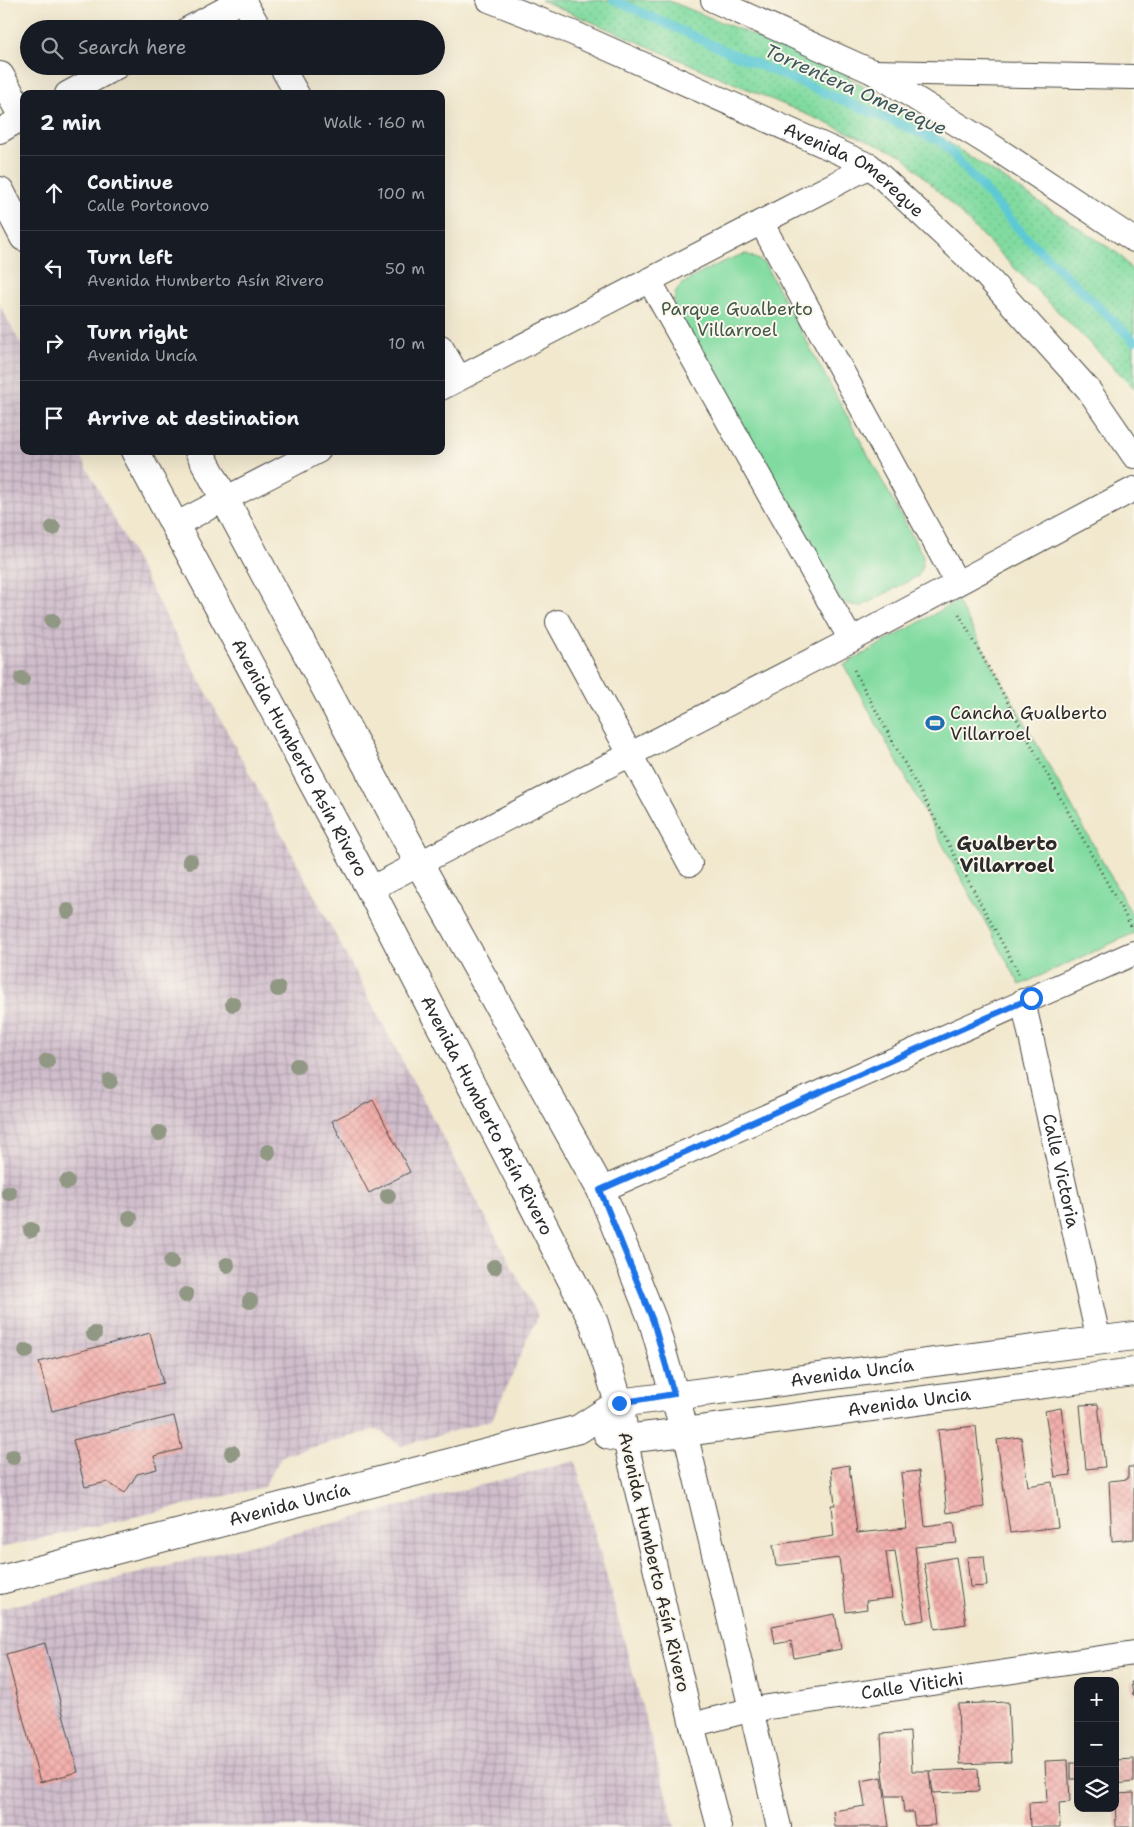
<!DOCTYPE html>
<html lang="en">
<head>
<meta charset="utf-8">
<style>
  :root { --surface:#171b24; --page:#20242c; --text:#f1f3f6; --muted:#9ea1a6; --line:#363941 }
  body { margin:0; font-family:"Shantell Sans",sans-serif; background:var(--page); color:var(--text) }
  .controls { position:absolute; right:15px; bottom:15px; display:grid; overflow:hidden; border-radius:10px; box-shadow:0 5px 20px #0002 }
  .controls button { width:45px; height:45px; display:grid; place-items:center; padding:0; border:0; border-bottom:1px solid var(--line); background:var(--surface); color:var(--text); font:25px sans-serif }
  .stop { position:absolute; width:15px; height:15px; margin:-11px; border:4px solid #1a73e8; border-radius:50%; background:#fff }
  .stop.end { background:#1a73e8; border-color:#fff; box-shadow:0 1px 5px #0008 }
  .list { margin:0; padding:0; list-style:none }
  h2 { display:flex; justify-content:space-between; align-items:center; height:65px; margin:0; padding:0 20px; font-size:21px }
  h2 small { font-size:16px; font-weight:400; color:var(--muted) }
  .list li { display:grid; grid-template-columns:32px 1fr auto; gap:15px; align-items:center; box-sizing:border-box; height:75px; padding:0 20px; border-top:1px solid var(--line) }
  .list b { display:block; font-size:19px; white-space:nowrap }
  .list p { margin:0; font-size:16px; white-space:nowrap; color:var(--muted) }
  .list em { font-size:16px; font-style:normal; color:var(--muted) }
  .icon { flex:none; width:28px; height:28px; fill:none; stroke:currentColor; stroke-width:2; stroke-linecap:round; stroke-linejoin:round }
  .map { position:relative; flex:none; width:1134px; height:1827px; overflow:hidden }
  .search { position:absolute; background:var(--surface); box-shadow:0 5px 20px #0002; left:20px; top:20px; width:425px; height:55px; display:flex; align-items:center; gap:12px; box-sizing:border-box; padding:0 18px; border-radius:28px; color:var(--muted); font-size:19px }
  .panel { position:absolute; background:var(--surface); box-shadow:0 5px 20px #0002; left:20px; top:90px; width:425px; height:365px; border-radius:10px }
  .map>svg:first-child { display:block }
  .industrial { fill:url(#industrial-grid) }
  .grass { fill:url(#grass-dots); stroke:#568366 }
  .park { fill:#81dba0; stroke:#568366 }
  .lines { fill:none; stroke-linecap:round; stroke-linejoin:round }
  .stream { stroke:#5dc9d5; stroke-width:9 }
  .building { fill:url(#building-cross-hatch) }
  .minor-casing { stroke:#494743; stroke-width:26 }
  .tertiary-casing { stroke:#494743; stroke-width:30 }
  .path { stroke:#494743; stroke-width:3; stroke-dasharray:1 4; stroke-linecap:butt }
  .minor { stroke:#fff; stroke-width:24 }
  .tertiary { stroke:#fff; stroke-width:28 }
  .tree { fill:#909884 }
  .route { stroke:#1a73e8; stroke-width:6 }
  .labels { text-anchor:middle; stroke-width:4; stroke-linejoin:round; paint-order:stroke }
  .street-label { font-size:18px; fill:#2b2b2b; stroke:#fbf7ec }
  .park-label { font-size:18px; fill:#405748; stroke:#fbf7ec }
  .poi-label { font-size:18px; fill:#2b2b2b; stroke:#fbf7ec; text-anchor:start }
  .water-label { font-size:19px; font-style:italic; fill:#3a5a5e; stroke:#fbf7ec }
  .neighbourhood-label { font-size:19px; font-weight:bold; fill:#2b2b2b; stroke:#fbf7ec }
</style>
</head>
<body>
<div class="map">
<svg width="1134" height="1827" viewBox="0 0 1134 1827">
  <defs>
    <pattern id="industrial-grid" width="8" height="8" patternUnits="userSpaceOnUse" patternTransform="scale(1.25)"><rect width="8" height="8" fill="#d0bdcc"/><path d="M0 4h8M4 0v8" fill="none" stroke="#a99aa6"/></pattern>
    <pattern id="grass-dots" width="8" height="8" patternUnits="userSpaceOnUse" patternTransform="scale(1.25)"><rect width="8" height="8" fill="#81dba0"/><path d="M2 2h.1M6 6h.1" fill="none" stroke="#70bc8a" stroke-width="1.8" stroke-linecap="round"/></pattern>
    <pattern id="building-cross-hatch" width="8" height="8" patternUnits="userSpaceOnUse" patternTransform="scale(1.25)"><rect width="8" height="8" fill="#f3afac"/><path d="M0 0l8 8M0 8l8-8" fill="none" stroke="#d09794"/></pattern>
  </defs>
  <rect width="100%" height="100%" fill="#fbf7ec"/>
  <filter id="ink" filterUnits="userSpaceOnUse"><feTurbulence type="fractalNoise" baseFrequency=".02" numOctaves="2"/><feDisplacementMap in="SourceGraphic" scale="10" xChannelSelector="R" yChannelSelector="G"/><feConvolveMatrix kernelMatrix="1 2 1 2 8 2 1 2 1" color-interpolation-filters="sRGB"/></filter>
  <filter id="wash" filterUnits="userSpaceOnUse"><feTurbulence type="fractalNoise" baseFrequency=".0096" numOctaves="4" result="noise"/><feDisplacementMap in="SourceGraphic" scale="20" xChannelSelector="R" yChannelSelector="G"/><feGaussianBlur stdDeviation="1.12" result="paint"/><feColorMatrix in="noise" values="0 0 0 0 0 0 0 0 0 0 0 0 0 0 0 0 0 1.4 0 .05"/><feComposite in="paint" operator="in"/></filter>
  <g filter="url(#wash)">
    <rect width="100%" height="100%" fill="#f1e8ce"/>
    <g class="industrial">
      <path d="M0,305l24,45v101h54l460,865 -46,104 -91,26 -24,-17 -95,27 -18,31 -264,61z"/>
      <path d="M575,1461l100,366h-675v-218z"/>
    </g>
    <path class="grass" d="M541,0h126l171,70 282,185 14,18v115l-231,-232z"/>
    <g class="park">
      <path d="M747,254l17,9 159,293 -1,13 -4,7 -58,31 -19,-5 -167,-294c0,-8 0,-17 6,-22 11,-9 54,-31 67,-32z"/>
      <path d="M957,601l177,317v15l-114,52 -176,-320z"/>
    </g>
    <g class="lines">
      <path class="stream" d="M614,0l119,54 209,88 81,92 111,107"/>
    </g>
    <g id="blocks">
      <g class="building">
        <path d="M373,1100l37,72 -41,21 -37,-72z"/>
        <path d="M150,1333l13,50 -111,28 -13,-49z"/>
        <path d="M1098,1404l7,63 -19,2 -6,-64z"/>
        <path d="M1061,1408l10,67 -16,2 -10,-66z"/>
        <path d="M174,1416l8,33 -28,7 3,13 -20,5 -12,19 -18,-11 -22,5 -12,-47z"/>
        <path d="M976,1426l8,81 -37,6 -9,-83z"/>
        <path d="M1021,1437l7,49 24,-4 6,45 -48,6 -13,-93z"/>
        <path d="M849,1465l8,68 50,-5 -6,-55 18,-2 6,55 29,-4 3,21 -42,4 10,73 -19,3 -11,-72 -9,1 6,46 -26,3 1,8 -21,3 -7,-54 -63,8 -3,-21 61,-9 -3,-31h4l-4,-37z"/>
        <path d="M1128,1467h6v72l-22,2 -3,-60 19,-2z"/>
        <path d="M984,1556l3,30 -17,1 -3,-30z"/>
        <path d="M956,1557l10,67 -31,5 -11,-66z"/>
        <path d="M835,1614l6,35 -47,9 -3,-17 -16,3 -3,-18z"/>
        <path d="M45,1643l33,129 -38,10 -34,-128z"/>
        <path d="M1131,1682h3v13h-1z"/>
        <path d="M1008,1702l3,60 -51,2 -2,-60z"/>
        <path d="M910,1732l2,39h17l6,54 -20,1 -2,-14h-9l-2,-16h-16l-3,-24 -2,-38z"/>
        <path d="M1134,1759v23l-19,2v-24z"/>
        <path d="M1068,1760l2,42 -11,1 1,24h-30l-1,-24 18,-1 -2,-41z"/>
        <rect x="1071" y="1763" width="7" height="16"/>
        <path d="M978,1769l1,22 -46,2 -3,-22z"/>
        <path d="M882,1777l7,50h-54l-2,-16 32,-5 -4,-25z"/>
        <path d="M1134,1793v34h-18l-1,-33z"/>
      </g>
    </g>
  </g>
  <g filter="url(#ink)">
    <use href="#blocks" fill-opacity="0" stroke="#494743" stroke-width="1"/>
    <g class="lines">
      <g class="minor-casing">
        <g id="minor">
          <path d="M243,0l17,29"/>
          <path id="s1" d="M489,0l84,33 297,133 111,104 107,119 46,67"/>
          <path d="M713,0l160,72 113,70 148,98"/>
          <path d="M188,29l54,-29"/>
          <path d="M281,66l16,28"/>
          <path d="M873,72l261,5"/>
          <path d="M67,94l51,-28"/>
          <path d="M0,131l24,-14"/>
          <path d="M761,222l196,361"/>
          <path d="M649,280l202,360"/>
          <path d="M441,347l18,31"/>
          <path d="M441,388l429,-222"/>
          <path d="M173,526l145,-75"/>
          <path d="M558,622l132,242"/>
          <path d="M370,889l481,-249 283,-151"/>
          <path id="s2" d="M1023,1001l76,340"/>
          <path d="M601,1190l533,-237"/>
          <path d="M685,1432l94,395"/>
          <path d="M625,1439l67,286 27,102"/>
          <path id="s3" d="M692,1725l57,-15 385,-57"/>
        </g>
      </g>
      <g class="tertiary-casing">
        <g id="tertiary">
          <path d="M0,76l24,42"/>
          <path d="M0,191l24,46"/>
          <path id="s4" d="M135,451l235,438 224,434 25,80 6,36"/>
          <path d="M199,451l220,412 182,327 52,131 32,111"/>
          <path id="s5" d="M608,1435l17,4 60,-7 449,-60"/>
          <path id="s6" d="M0,1580l579,-151 40,-26 515,-67"/>
        </g>
      </g>
      <g class="path">
        <path d="M959,614l172,312"/>
        <path d="M854,670l165,304"/>
      </g>
      <use href="#minor" class="minor"/>
      <use href="#tertiary" class="tertiary"/>
    </g>
    <g class="tree">
      <circle cx="53" cy="528" r="8"/>
      <circle cx="52" cy="621" r="8"/>
      <circle cx="22" cy="679" r="8"/>
      <circle cx="190" cy="861" r="8"/>
      <circle cx="68" cy="911" r="8"/>
      <circle cx="278" cy="989" r="8"/>
      <circle cx="233" cy="1004" r="8"/>
      <circle cx="47" cy="1061" r="8"/>
      <circle cx="297" cy="1066" r="8"/>
      <circle cx="110" cy="1081" r="8"/>
      <circle cx="159" cy="1133" r="8"/>
      <circle cx="268" cy="1152" r="8"/>
      <circle cx="67" cy="1182" r="8"/>
      <circle cx="9" cy="1193" r="8"/>
      <circle cx="388" cy="1196" r="8"/>
      <circle cx="130" cy="1218" r="8"/>
      <circle cx="31" cy="1230" r="8"/>
      <circle cx="171" cy="1262" r="8"/>
      <circle cx="227" cy="1265" r="8"/>
      <circle cx="494" cy="1267" r="8"/>
      <circle cx="186" cy="1295" r="8"/>
      <circle cx="250" cy="1301" r="8"/>
      <circle cx="94" cy="1334" r="8"/>
      <circle cx="26" cy="1351" r="8"/>
      <circle cx="232" cy="1453" r="8"/>
      <circle cx="13" cy="1457" r="8"/>
    </g>
  </g>
  <g class="lines" filter="url(#ink)">
    <path class="route" d="M619,1403l55,-9 -21,-73 -53,-131 431,-192"/>
  </g>
  <defs>
    <g id="stadium-bare" transform="scale(1.5)"><path d="M0-5a6.5 5 0 1 0 0 10a6.5 5 0 1 0 0-10ZM-3.5-1.8h7v3.6h-7Z" fill="#1f6fb2" stroke="#fbf7ec" stroke-width="2.5" paint-order="stroke"/></g>
  </defs>
  <g fill-rule="evenodd">
    <use href="#stadium-bare" x="935" y="723"/>
  </g>
  <g class="labels">
    <g class="street-label">
      <text dy="6" stroke="none"><textPath href="#s1" startOffset="404">Avenida Omereque</textPath></text>
      <text dy="6" stroke="none"><textPath href="#s4" startOffset="348">Avenida Humberto Asín Rivero</textPath></text>
      <text dy="6" stroke="none"><textPath href="#s4" startOffset="752">Avenida Humberto Asín Rivero</textPath></text>
      <text dy="6" stroke="none"><textPath href="#s2" startOffset="174">Calle Victoria</textPath></text>
      <text dy="6" stroke="none"><textPath href="#s6" startOffset="881">Avenida Uncía</textPath></text>
      <text dy="6" stroke="none"><textPath href="#s5" startOffset="304">Avenida Uncia</textPath></text>
      <text dy="6" stroke="none"><textPath href="#s6" startOffset="299">Avenida Uncía</textPath></text>
      <text transform="translate(654 1562) rotate(77)" y="6">Avenida Humberto Asín Rivero</text>
      <text dy="6" stroke="none"><textPath href="#s3" startOffset="224">Calle Vitichi</textPath></text>
    </g>
    <g class="park-label">
      <text x="737" y="315">Parque Gualberto<tspan x="737" dy="21">Villarroel</tspan></text>
    </g>
    <g class="poi-label">
      <text x="950" y="719">Cancha Gualberto<tspan x="950" dy="21">Villarroel</tspan></text>
    </g>
    <g class="water-label">
      <text transform="translate(856 89) rotate(24)" y="7">Torrentera Omereque</text>
    </g>
    <g class="neighbourhood-label">
      <text x="1007" y="850">Gualberto<tspan x="1007" dy="22">Villarroel</tspan></text>
    </g>
  </g>
</svg>
<div class="controls">
<button>+</button>
<button>−</button>
<button><svg class="icon" aria-label="layers" viewBox="0 0 24 24"><path d="M12 4l9 5-9 5-9-5zM3 14l9 5 9-5"/></svg></button>
</div>
<div class="stop" style="left:1031px;top:998px"></div>
<div class="stop end" style="left:619px;top:1403px"></div>
<div class="search"><svg class="icon" aria-label="search" viewBox="0 0 24 24"><circle cx="10" cy="10" r="6"/><path d="M15 15l6 6"/></svg>Search here</div>
<section class="panel">
<h2>2 min<small>Walk · 160 m</small></h2>
<ul class="list">
<li><svg class="icon" aria-label="ahead" viewBox="0 0 24 24"><path d="M12 20V5M6 11l6-6 6 6"/></svg><div><b>Continue</b><p>Calle Portonovo</p></div><em>100 m</em></li>
<li><svg class="icon" aria-label="left" viewBox="0 0 24 24"><path d="M17 20v-9H6M10 6l-5 5 5 5"/></svg><div><b>Turn left</b><p>Avenida Humberto Asín Rivero</p></div><em>50 m</em></li>
<li><svg class="icon" aria-label="right" viewBox="0 0 24 24"><path d="M7 20v-9h11M14 6l5 5-5 5"/></svg><div><b>Turn right</b><p>Avenida Uncía</p></div><em>10 m</em></li>
<li><svg class="icon" aria-label="arrive" viewBox="0 0 24 24"><path d="M6 21V4h12l-3 4 3 4H6"/></svg><div><b>Arrive at destination</b></div></li>
</ul>
</section>
</div>
</body>
</html>
